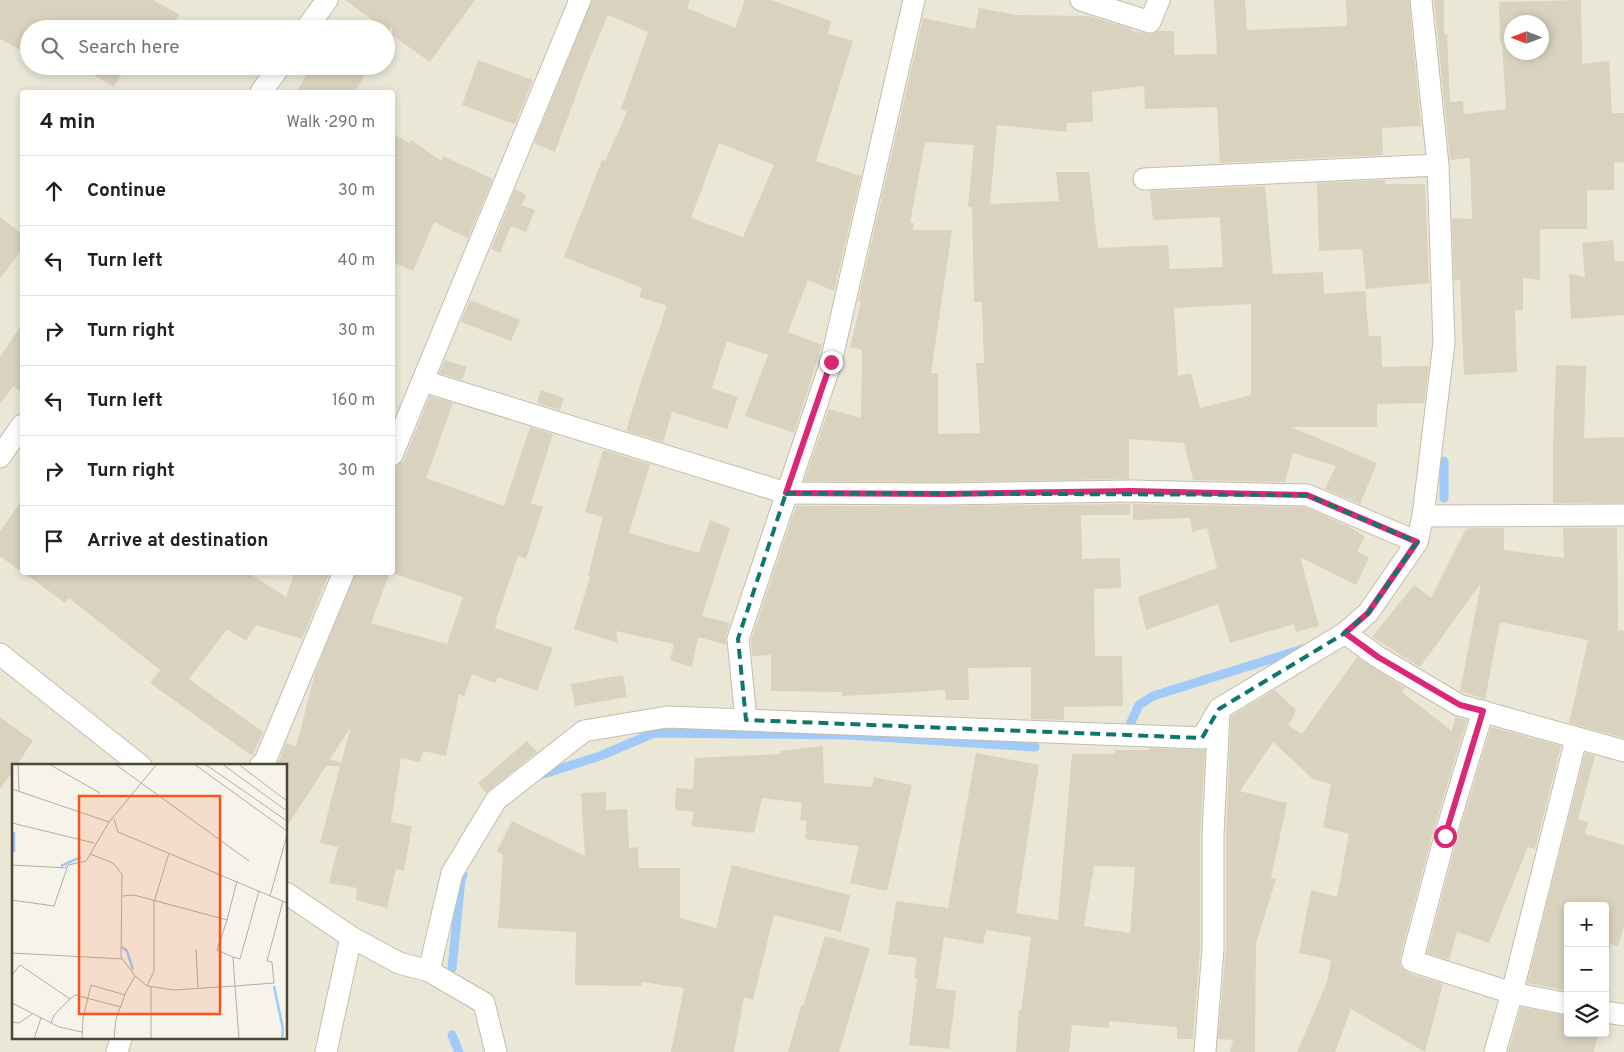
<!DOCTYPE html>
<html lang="en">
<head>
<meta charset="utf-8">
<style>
  :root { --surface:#fff; --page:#f2f2f2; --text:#202124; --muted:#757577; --line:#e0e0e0 }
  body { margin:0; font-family:Overpass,sans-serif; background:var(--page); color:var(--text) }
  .controls { position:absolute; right:15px; bottom:15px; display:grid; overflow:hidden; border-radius:5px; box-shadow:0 2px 8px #0003 }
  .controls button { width:45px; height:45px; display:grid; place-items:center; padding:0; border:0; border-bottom:1px solid var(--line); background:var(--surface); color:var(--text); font:25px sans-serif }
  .compass { position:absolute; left:1504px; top:15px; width:45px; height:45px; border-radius:50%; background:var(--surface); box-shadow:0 2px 8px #0003; rotate:270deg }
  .stop { position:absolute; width:15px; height:15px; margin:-11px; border:4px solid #db2777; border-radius:50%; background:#fff }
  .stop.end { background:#db2777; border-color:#fff; box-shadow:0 1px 5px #0008 }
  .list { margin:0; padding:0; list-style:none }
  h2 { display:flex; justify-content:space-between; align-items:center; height:65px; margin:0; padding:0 20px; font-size:21px }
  h2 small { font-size:16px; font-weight:400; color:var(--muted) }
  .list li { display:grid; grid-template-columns:32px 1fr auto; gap:15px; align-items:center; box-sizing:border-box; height:70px; padding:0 20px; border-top:1px solid var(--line) }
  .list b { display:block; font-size:19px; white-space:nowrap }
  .list em { font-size:16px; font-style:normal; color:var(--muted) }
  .icon { flex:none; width:28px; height:28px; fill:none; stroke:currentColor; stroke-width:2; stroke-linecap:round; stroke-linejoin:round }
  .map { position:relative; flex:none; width:1624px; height:1052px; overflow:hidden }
  .search { position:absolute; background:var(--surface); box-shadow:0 2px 8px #0003; left:20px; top:20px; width:375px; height:55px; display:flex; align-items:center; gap:12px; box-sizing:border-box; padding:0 18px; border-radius:28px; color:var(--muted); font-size:19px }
  .panel { position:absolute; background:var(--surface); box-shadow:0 2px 8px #0003; left:20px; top:90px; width:375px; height:485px; border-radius:5px }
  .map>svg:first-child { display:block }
  .residential { fill:#ebe7d7; fill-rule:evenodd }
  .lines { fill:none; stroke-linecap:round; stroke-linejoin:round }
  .stream { stroke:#a1caf8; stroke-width:9 }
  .building { fill:#d9d2be; fill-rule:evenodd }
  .minor-casing { stroke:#c3beab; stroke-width:23 }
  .minor { stroke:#fff; stroke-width:21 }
  .route { stroke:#db2777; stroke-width:6 }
  .marked { fill:none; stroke:#0f766e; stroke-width:4; stroke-dasharray:10 6; stroke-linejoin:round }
  .inset-river { fill:none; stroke:#a1caf8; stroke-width:2.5 }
  .inset-road { fill:none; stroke:#b2aea2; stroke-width:1 }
  .view { fill:#f6561a; fill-opacity:0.15; stroke:#f6561a; stroke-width:2.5 }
  .inset-edge { fill:none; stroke:#4b4637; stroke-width:2.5 }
</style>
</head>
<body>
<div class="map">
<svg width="1624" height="1052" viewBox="0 0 1624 1052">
  <rect width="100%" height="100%" fill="#f6f4ea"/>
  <path class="residential" d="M0,0h1624v1052h-1624zM1512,22h30v30h-30zM29,29h357v37h-357zM22,92h370v480h-370zM14,766h272v272h-272zM1568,906h37v127h-37z"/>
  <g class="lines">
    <g class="stream">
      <path d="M1444,461v37"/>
      <path d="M1125,735l14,-30 14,-9 150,-47"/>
      <path d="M537,776l63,-20 54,-23 194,2 187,12"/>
      <path d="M452,968l9,-89 2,-4"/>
      <path d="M452,1035l7,17"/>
    </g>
  </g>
  <g class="building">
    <path d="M0,0h153l26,14 -8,15h-142v26l-29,-16z"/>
    <path d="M345,0h130l-45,62 -38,-27v-9l-3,6z"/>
    <path d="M592,0h98l-3,8 48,20 10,-28h26l60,21 -3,13 25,7 -37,120 45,15 -27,115 -26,-11 -20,52 34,13 -28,88 -49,-17 23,-61 -41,-14 -15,47 26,9 -11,32 -55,-17 -9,30 -37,-11 15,-49 26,-76 -28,-9 3,-9 -78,-31 38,-97 3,1 22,-49 -6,-3 27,-77 -40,-17 -19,45 -34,92 -21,-9zM719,143l55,22 -31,72 -52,-19z"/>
    <path d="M1214,0h31l2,30 100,-4 -1,-26h63l12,126 -39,2 1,27 -163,8 -3,-56 -72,2 -1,-23 -52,6 1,30 -27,1 1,9 -70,-7 -7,79 69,-3 -3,-29h33l9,76 70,-3 2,24 53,-2 -3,-50 -67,3 -3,-29 115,-5 8,88 50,-2 1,22 41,-3 4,45h12l1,31 47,-1 -5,37 -47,1v23h-86l86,36 -17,41 -35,-15 11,-23 -43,-13 -8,29 -92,-2 -9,-37 -55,-4v40l-185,3 -140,-1 25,-72 32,9 1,-68 -12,-3 11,-45 -3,-1 65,-283 52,11 4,-21 38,7 72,1 43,13 -1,2 21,3 6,-3h16v24l43,-1zM925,142l49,3 -6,62h4l2,95h8l2,61h-8l4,70 -42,1v-61h-7l21,-143h-39l1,-7h-4zM1251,304v91l-51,13 -9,-35 -13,3 -4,-68z"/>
    <path d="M1434,0h10v34h3l3,68 13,-1 1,13 42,-5 -4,-66 -2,-1 -1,-40 82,-2 1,64 27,-3 3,52h12v49l-10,1v27h-27v39h-47v51l-17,-2v32h-8l2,62 -53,3 -4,-95 -6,1 -2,-63 20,1 -2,-61 -20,2zM1512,22h30v30h-30z"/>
    <path d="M478,60l55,20 -18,44 -53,-19z"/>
    <path d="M79,66h47l-12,21z"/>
    <path d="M311,66h59l-15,26h-58z"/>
    <path d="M392,133l17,10 2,-3 30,21 2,-5 50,23 -25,59 -34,-16 -21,49 -21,-9z"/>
    <path d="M1385,180v4h40l4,99 -63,6 -4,-40 -43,2 -2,-68z"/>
    <path d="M515,189l11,6 -4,10 13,5 -9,22 -15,-6 -11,27 -9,-4z"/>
    <path d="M0,217l22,17v15l-22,30z"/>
    <path d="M1613,240l2,22 9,-1v54l-53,4 -2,-45 16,3 -3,-34z"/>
    <path d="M470,300l50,20 -9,21 -50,-19z"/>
    <path d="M22,324v69l-9,-7 -13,18v-47z"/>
    <path d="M445,360l22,7 -5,13 -23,-7z"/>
    <path d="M1556,365l30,1 -2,72 40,-1v66h-71v-59z"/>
    <path d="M541,390l23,8 -4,12 -23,-7z"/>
    <path d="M430,396l23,7 -27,75 78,28 26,-79 23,7 -22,69 12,4 -17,52 -8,-3 -22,64h1l-2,8 58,20 -16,43 -39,-14 -3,6 -23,-9 -8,22 -5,-2 -13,62 -23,-5 -3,11 -19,-4 -10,64 21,4 -8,45 -8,-2 -9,39 -31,-8 1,-12 -28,-5 9,-36 -18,-4 20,-77h-14l-40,62v-62h-9l9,-23 10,4 19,-74 41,-101h34l-19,51 76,21 16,-47 -71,-24v-106l7,-2 5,-5zM351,727l-10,36 -11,-4z"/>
    <path d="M603,450l47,14 -21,69 70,20 11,-33 20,8 -28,88 28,7 -4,12v10l-28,-8 -6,30 -22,-7 4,-16 -58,-13 2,12 -44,-14 16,-52 -2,-1 15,-59 -18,-5z"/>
    <path d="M22,500v72l-22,-16v-25z"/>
    <path d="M1130,504v11h-49l1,44 38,-1 1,30 -27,1 1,67h27l1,50 -59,1v13l-33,-1v-52l-63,1 1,32h-23l-1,-10 -62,4 -41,2v-4l-71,-1v-36l-19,1 -1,-16 45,-134h148z"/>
    <path d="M1133,504l171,3 46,20 15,10 -8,14 12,7 -13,27 -56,-28 19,69 -23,6 -2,-8 -64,19 -12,-39 -72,26 -8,-33 79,-29 -10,-40 -15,4 -2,-14 -57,2z"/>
    <path d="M1471,528h33v22l60,8 -1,-30h54l1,102 6,1v107l-55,-15 19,-83 -88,-18 -15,77 -25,-8 21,-108 -61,84 -48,-30 42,-52 17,13 35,-69z"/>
    <path d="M23,572h224l39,25 9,-25h35l-28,67 -46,-14 -10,16 -19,-12 -38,50 74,53 -11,24 -102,-73 10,-13 -91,-72 -4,5z"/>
    <path d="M1357,657l48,31 -3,4 50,39 3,-14 12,3 -34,112 -33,126v6l3,5 5,4 35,11 -18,68 -74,-43 -16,43h-38l30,-70 4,-22 -32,-7 12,-63 26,7 12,-63 -26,-7 8,-43 -18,-5 -40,-37 -33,49 47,12 -16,75 5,1 -20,64 -1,109h-25l3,-12 -15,-1 8,-91v-114l5,-118 44,-26 21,20 -7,16 13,8z"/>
    <path d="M623,675l4,22 -52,9 -4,-22z"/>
    <path d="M0,717l33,24 -17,25h-2v4l-14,19z"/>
    <path d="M1491,727l70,19 -26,103 -7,-2 -39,96 -32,-11 -8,28 -22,-7 30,-114z"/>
    <path d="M527,741l10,11 -51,41 -8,-10z"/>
    <path d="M823,746l1,37 48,4 2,-10 38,8 -25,106 -37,-8 9,-37 -54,-7 2,-18 -7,-1 2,-17 -40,-5 -8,35 -63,-7 3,-14 -19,-2 1,-22 17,1 2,-31 86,-4v-3z"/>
    <path d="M1150,748l55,2 -5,84v114l-7,91h-16v-12l-68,-6v7l-37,-3 -3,27h-53l3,-42h2l10,-73 -45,-7 -3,14 -39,-7 -8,51 20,3 -7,58 -40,-4 8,-67h-3l3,-20 -29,-4 8,-53 52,7 28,-155 63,12 -23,148 42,7 14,-166h43v-4h35zM1094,866l41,1 -5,66 -46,-7z"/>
    <path d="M1585,753l10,3 -17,63 10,3 -3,12 39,11v81l-6,20 -7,-2 -6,19v-57h-37v85l-41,-8z"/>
    <path d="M606,792v18l21,-1 2,39 9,-1 1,21h41v50l36,10 16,-63 118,30 -9,37 -67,-17 -21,85 -9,-3 -10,55h-63l13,-64 -42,-6 -1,4 -66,-1 1,-53 -78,-4 5,-73 -6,-4 15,-30 73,35 -4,-63z"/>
    <path d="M825,936l45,12 -31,104h-51l13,-46h2z"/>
    <path d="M1521,1007l47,9v17h30l-4,19h-86z"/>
  </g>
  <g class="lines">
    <g class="minor-casing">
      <g id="minor">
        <path d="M1081,0l69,22 9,-22"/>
        <path d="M306,29l21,-29"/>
        <path d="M261,92l19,-26"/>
        <path d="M1144,179l294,-14"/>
        <path d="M423,381l363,112 158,1 187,-3 176,4 110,47"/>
        <path d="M392,455l188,-455"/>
        <path d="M0,457l22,-32"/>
        <path d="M1423,516l201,-1"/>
        <path d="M1345,633l33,24 81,48 165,46"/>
        <path d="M0,654l141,112"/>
        <path d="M1483,711l-38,125 -33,125 100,32 56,11"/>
        <path d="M746,720l-8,-81 93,-277 83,-362"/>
        <path d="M260,766l5,-5 79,-189"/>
        <path d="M286,893l65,44 48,26 30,8 55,32 12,49"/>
        <path d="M429,971l23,-98 44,-73 88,-69 83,-14 535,21 17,-29 126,-76 23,-20 49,-71 6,-26 21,-173 -6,-178 -17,-165"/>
        <path d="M1605,1012l19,3"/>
        <path d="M117,1052l4,-14"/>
        <path d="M326,1052l25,-115"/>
        <path d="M1205,1052l8,-104v-114l6,-122"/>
        <path d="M1495,1052l17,-59 64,-254"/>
      </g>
    </g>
    <use href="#minor" class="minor"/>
  </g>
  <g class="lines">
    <path class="route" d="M831,362l-45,131 158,1 187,-3 176,4 110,47 -49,71 -23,20 33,24 82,48 23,6 -38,125"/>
  </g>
  <path class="marked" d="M786,493l521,2 110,47 -49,71 -23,20 -126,76 -17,29 -456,-18 -8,-81z"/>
  <g transform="translate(12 764)">
    <rect width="275" height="275" fill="#f6f4ea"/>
    <path class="inset-river" d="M2,68v20M49,102l20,-9M110,183l5,4 6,19M262,222l9,43 -1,10"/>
    <path class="inset-road" d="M6,0l1,27M37,0l51,29M103,0l134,97M182,0l93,67M193,0l82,57M210,0l65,47M226,0l49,37M0,25l97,33M102,55l4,13 169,71M0,59l82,20M0,64v33M78,90l23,9 9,11 -1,83 14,19 12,10 27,4 61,-4 4,53M0,101l55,3M247,127l-19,68 -7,-2 2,29 39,-3 -2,-21 -5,-1 16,-60M111,132l11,-1 93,25 10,-39M258,132l17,-61M0,136l42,6 14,-41 18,-4 23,-39 48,-58M215,156l-10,30 16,7M184,185l2,40M0,189l111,6M0,211l8,-10 50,34 5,-4 46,12M135,222l7,-15v-69l15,-49M139,223v52M0,239l47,24 23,5M0,258l7,1 13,-9M39,259l3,-8 16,-16M22,275l7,-21M70,275l1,-21 8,-33 34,10M102,275l2,-20 10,-27 9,-16"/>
    <path class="view" d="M67,32h141v218h-141z"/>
    <rect width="275" height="275" class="inset-edge"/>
  </g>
</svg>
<div class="controls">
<button>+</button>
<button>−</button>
<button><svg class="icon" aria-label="layers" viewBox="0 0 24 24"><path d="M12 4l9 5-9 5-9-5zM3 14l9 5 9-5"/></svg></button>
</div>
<svg class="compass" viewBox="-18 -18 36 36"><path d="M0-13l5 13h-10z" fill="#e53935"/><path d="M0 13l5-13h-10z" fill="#757577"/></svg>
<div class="stop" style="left:1445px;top:836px"></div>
<div class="stop end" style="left:831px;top:362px"></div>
<div class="search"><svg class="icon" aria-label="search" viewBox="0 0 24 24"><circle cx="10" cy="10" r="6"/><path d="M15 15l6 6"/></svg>Search here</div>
<section class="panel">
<h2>4 min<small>Walk · 290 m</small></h2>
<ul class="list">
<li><svg class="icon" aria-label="ahead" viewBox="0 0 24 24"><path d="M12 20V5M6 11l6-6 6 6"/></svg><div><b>Continue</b></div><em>30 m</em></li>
<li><svg class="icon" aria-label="left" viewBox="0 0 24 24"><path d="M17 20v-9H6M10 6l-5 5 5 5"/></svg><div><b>Turn left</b></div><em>40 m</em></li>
<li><svg class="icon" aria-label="right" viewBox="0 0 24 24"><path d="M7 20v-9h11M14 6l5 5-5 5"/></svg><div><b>Turn right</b></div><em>30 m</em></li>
<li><svg class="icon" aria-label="left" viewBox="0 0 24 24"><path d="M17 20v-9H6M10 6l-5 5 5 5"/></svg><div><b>Turn left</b></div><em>160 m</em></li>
<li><svg class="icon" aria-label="right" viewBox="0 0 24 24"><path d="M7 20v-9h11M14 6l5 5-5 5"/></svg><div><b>Turn right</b></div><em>30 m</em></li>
<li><svg class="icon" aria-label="arrive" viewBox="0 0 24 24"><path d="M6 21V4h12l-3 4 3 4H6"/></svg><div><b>Arrive at destination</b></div></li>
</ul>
</section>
</div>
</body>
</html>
